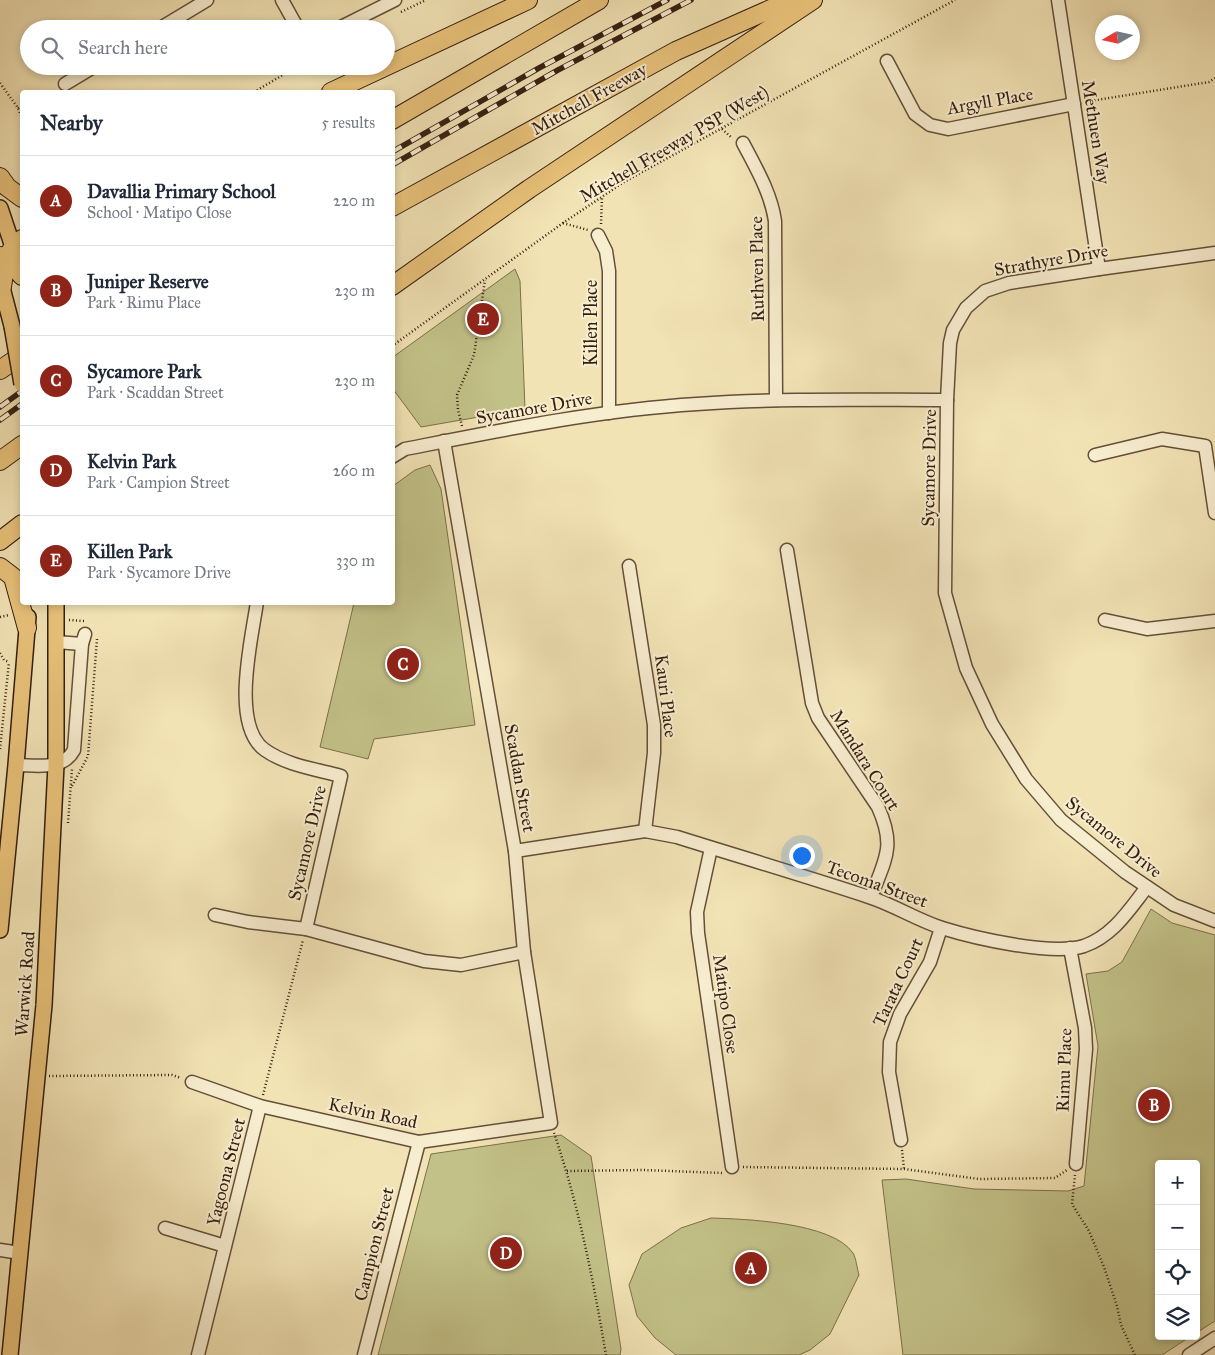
<!DOCTYPE html>
<html lang="en">
<head>
<meta charset="utf-8">
<style>
  :root { --surface:#fff; --page:#f6f6f7; --text:#1f2937; --muted:#747a83; --line:#e0e1e3; --accent:#8f2418 }
  body { margin:0; font-family:"IM FELL Great Primer",serif; background:var(--page); color:var(--text) }
  .controls { position:absolute; right:15px; bottom:15px; display:grid; overflow:hidden; border-radius:5px; box-shadow:0 2px 8px #0003 }
  .controls button { width:45px; height:45px; display:grid; place-items:center; padding:0; border:0; border-bottom:1px solid var(--line); background:var(--surface); color:var(--text); font:25px sans-serif }
  .compass { position:absolute; left:1095px; top:15px; width:45px; height:45px; border-radius:50%; background:var(--surface); box-shadow:0 2px 8px #0003; rotate:261deg }
  .you { position:absolute; left:801px; top:855px; width:18px; height:18px; margin:-12px; border:4px solid #fff; border-radius:50%; background:#1a73e8; box-shadow:0 0 0 8px #1a73e833 }
  .badge { display:grid; place-items:center; width:32px; height:32px; border-radius:50%; background:var(--accent); color:#fff; font-size:16px; font-weight:700 }
  .pin { position:absolute; translate:-50% -50%; border:2px solid #fff; box-shadow:0 1px 5px #0006 }
  .list { margin:0; padding:0; list-style:none }
  h2 { display:flex; justify-content:space-between; align-items:center; height:65px; margin:0; padding:0 20px; font-size:21px }
  h2 small { font-size:16px; font-weight:400; color:var(--muted) }
  .list li { display:grid; grid-template-columns:32px 1fr auto; gap:15px; align-items:center; box-sizing:border-box; height:90px; padding:0 20px; border-top:1px solid var(--line) }
  .list b { display:block; font-size:19px; white-space:nowrap }
  .list p { margin:0; font-size:16px; white-space:nowrap; color:var(--muted) }
  .list em { font-size:16px; font-style:normal; color:var(--muted) }
  .icon { flex:none; width:28px; height:28px; fill:none; stroke:currentColor; stroke-width:2; stroke-linecap:round; stroke-linejoin:round }
  .map { position:relative; flex:none; width:1215px; height:1355px; overflow:hidden }
  .search { position:absolute; background:var(--surface); box-shadow:0 2px 8px #0003; left:20px; top:20px; width:375px; height:55px; display:flex; align-items:center; gap:12px; box-sizing:border-box; padding:0 18px; border-radius:28px; color:var(--muted); font-size:19px }
  .panel { position:absolute; background:var(--surface); box-shadow:0 2px 8px #0003; left:20px; top:90px; width:375px; height:515px; border-radius:5px }
  .map>svg:first-child { display:block }
  .green { fill:#c2c188; stroke:#7b704c }
  .lines { fill:none; stroke-linecap:round; stroke-linejoin:round }
  .minor-casing { stroke:#644f39; stroke-width:15 }
  .major-casing { stroke:#341e10; stroke-width:18 }
  .highway-casing { stroke:#341e10; stroke-width:20 }
  .path { stroke:#341e10; stroke-width:2.5; stroke-dasharray:1 2.5; stroke-linecap:butt }
  .minor { stroke:#f7edcf; stroke-width:12 }
  .major { stroke:#e9c27a; stroke-width:15 }
  .highway { stroke:#e9c27a; stroke-width:18 }
  .rail-casing { stroke:#341e10; stroke-width:5.5 }
  .rail { stroke:#f7edcf; stroke-width:4; stroke-dasharray:11; stroke-linecap:butt }
  .major-bridge-casing { stroke:#341e10; stroke-width:18; stroke-linecap:butt }
  .major-bridge { stroke:#e9c27a; stroke-width:15 }
  .labels { text-anchor:middle; stroke-width:4; stroke-linejoin:round; paint-order:stroke }
  .street-label { font-size:18px; fill:#341e10; stroke:#f7edcf }
</style>
</head>
<body>
<div class="map">
<svg width="1215" height="1355" viewBox="0 0 1215 1355">
  <rect width="100%" height="100%" fill="#f2e3b5"/>
  <filter id="stains"><feTurbulence type="fractalNoise" baseFrequency=".004" numOctaves="4"/><feColorMatrix values="0 0 0 0 .2 0 0 0 0 .09 0 0 0 0 .02 0 0 0 .5 -.17"/></filter>
  <radialGradient id="worn" r=".72"><stop offset=".6" stop-color="#630" stop-opacity="0"/><stop offset="1" stop-color="#630" stop-opacity=".3"/></radialGradient>
  <g class="green">
    <path d="M515,269l5,12 5,128 -104,18 -28,-38v-32z"/>
    <path d="M430,465l11,24 34,236 -101,14 -6,20 -48,-12 34,-144 38,-1 1,-116 22,-16z"/>
    <path d="M1151,909l21,14 43,12v386l-19,12v-169h-37v172h32l-29,19h-259l-21,-175 24,-1 68,10 94,2 16,-5 14,-140 -12,-72 22,-3 14,-9z"/>
    <path d="M561,1135l30,21 30,193 -1,6h-242l53,-201z"/>
    <path d="M711,1218c33,1 121,4 142,35 3,5 4,15 6,22l-29,59 -20,16 -11,5h-123l-21,-17 -18,-22 -8,-31 13,-31 39,-26z"/>
  </g>
  <g class="lines">
    <g class="minor-casing">
      <g id="minor">
        <path d="M282,0l15,27 5,2"/>
        <path d="M1058,0l41,269"/>
        <path d="M159,29l48,-29"/>
        <path d="M337,29l58,-29"/>
        <path d="M887,61l28,53 15,11 18,4 126,-25"/>
        <path d="M65,84l30,-18"/>
        <path d="M743,143c13,25 28,50 32,78l1,179"/>
        <path d="M598,235l8,16 3,20v142"/>
        <path d="M947,400l3,-57 3,-13 13,-22 19,-17 24,-8 90,-14 116,-16"/>
        <path d="M1095,455l67,-16 43,7 10,67"/>
        <path d="M392,457l13,-8c97,-19 194,-39 292,-45 83,-6 167,-4 250,-4l-2,193 21,75 26,56 34,55 35,41 64,52 49,33 41,16"/>
        <path d="M787,550l25,153 6,15 60,89c18,40 7,52 -7,90"/>
        <path d="M629,566l25,159v28l-9,78"/>
        <path d="M257,602c-5,36 -27,123 8,148 21,15 50,19 76,26l-35,153 118,32 37,4 63,-13"/>
        <path d="M1105,620l42,9 68,-8"/>
        <path d="M56,642l26,2"/>
        <path d="M16,765c20,0 47,6 58,-15l8,-106 3,-10"/>
        <path d="M711,848l-14,64 1,21 34,234"/>
        <path d="M515,851l130,-20 32,6c64,20 128,39 192,60 25,8 48,23 73,31 32,10 110,28 142,18 29,-10 45,-36 63,-59"/>
        <path d="M215,915l33,7 58,7"/>
        <path d="M1070,948l15,80 1,21 -10,115"/>
        <path d="M192,1082l68,24 159,36 132,-19 -27,-171 -9,-101 -71,-410"/>
        <path d="M901,1140l-12,-68 1,-30 10,-28 30,-52 11,-34"/>
        <path d="M165,1228l60,18"/>
        <path d="M0,1250l20,3"/>
        <path d="M198,1355l62,-249"/>
        <path d="M364,1355l55,-213"/>
        <path d="M1189,1355l26,-17"/>
      </g>
    </g>
    <g class="major-casing">
      <g id="major">
        <path d="M0,208l16,48"/>
        <path d="M0,280l12,46"/>
        <path d="M0,930l16,-165 12,-148"/>
        <path d="M10,1355l34,-350 12,-240v-163"/>
      </g>
    </g>
    <g class="highway-casing">
      <g id="highway">
        <path d="M331,92l197,-92"/>
        <path d="M392,120l207,-120"/>
        <path d="M0,177l7,10 15,11"/>
        <path d="M392,207l284,-156 115,-51"/>
        <path d="M0,256l7,2 15,18"/>
        <path d="M392,286l137,-97 284,-189"/>
        <path d="M2,287c3,-20 3,-36 20,-48"/>
        <path d="M0,370l22,-15"/>
        <path d="M0,461l22,-16"/>
        <path d="M0,541l22,-17"/>
        <path d="M0,567l13,10 14,51"/>
      </g>
    </g>
    <g class="path">
      <path d="M401,12l25,-12"/>
      <path d="M0,83l18,25 4,10"/>
      <path d="M254,92l44,-26"/>
      <path d="M1084,102l125,-20 6,-4"/>
      <path d="M18,108l4,-3"/>
      <path d="M722,129l10,9"/>
      <path d="M22,220v1"/>
      <path d="M563,223l25,7"/>
      <path d="M601,224l1,-27"/>
      <path d="M392,346l171,-123 61,-41 331,-182"/>
      <path d="M462,426l-4,-16 -1,-15 17,-40 11,-75"/>
      <path d="M0,617l9,-2"/>
      <path d="M69,620l16,1"/>
      <path d="M0,653l4,7 5,2"/>
      <path d="M0,749l9,-87"/>
      <path d="M72,786l16,-30 9,-117"/>
      <path d="M68,823l4,-54"/>
      <path d="M49,1076l123,-1 9,3"/>
      <path d="M263,1095l40,-155"/>
      <path d="M554,1133c25,73 39,146 52,222"/>
      <path d="M902,1150l2,19"/>
      <path d="M743,1167l161,2 75,10 76,-1 12,-8"/>
      <path d="M567,1171l76,-1 79,3"/>
      <path d="M1075,1175l-3,29 17,27 15,36 13,39 4,19 14,30"/>
    </g>
    <use href="#minor" class="minor"/>
    <use href="#major" class="major"/>
    <use href="#highway" class="highway"/>
    <g class="rail-casing">
      <g id="rail">
        <path d="M392,152l147,-84 128,-68"/>
        <path d="M392,165l166,-95 133,-70"/>
        <path d="M0,407l22,-16"/>
        <path d="M0,420l22,-16"/>
      </g>
    </g>
    <use href="#rail" class="rail"/>
    <g class="major-bridge-casing">
      <path id="major-bridge" d="M12,326l10,58"/>
    </g>
    <use href="#major-bridge" class="major-bridge"/>
  </g>
  <g class="labels">
    <g class="street-label">
      <text transform="translate(589 99) rotate(-29)" y="6">Mitchell Freeway</text>
      <text transform="translate(990 101) rotate(-10)" y="6">Argyll Place</text>
      <text transform="translate(1096 132) rotate(81)" y="6">Methuen Way</text>
      <text transform="translate(674 144) rotate(-30)" y="6">Mitchell Freeway PSP (West)</text>
      <text transform="translate(1051 260) rotate(-10)" y="6">Strathyre Drive</text>
      <text transform="translate(757 269) rotate(-91)" y="6">Ruthven Place</text>
      <text transform="translate(591 323) rotate(-90)" y="6">Killen Place</text>
      <text transform="translate(534 408) rotate(-10)" y="6">Sycamore Drive</text>
      <text transform="translate(929 468) rotate(-89)" y="6">Sycamore Drive</text>
      <text transform="translate(666 696) rotate(83)" y="6">Kauri Place</text>
      <text transform="translate(865 760) rotate(58)" y="6">Mandara Court</text>
      <text transform="translate(520 778) rotate(80)" y="6">Scaddan Street</text>
      <text transform="translate(1114 837) rotate(39)" y="6">Sycamore Drive</text>
      <text transform="translate(307 843) rotate(-77)" y="6">Sycamore Drive</text>
      <text transform="translate(877 884) rotate(20)" y="6">Tecoma Street</text>
      <text transform="translate(898 982) rotate(-65)" y="6">Tarata Court</text>
      <text transform="translate(25 984) rotate(-86)" y="6">Warwick Road</text>
      <text transform="translate(726 1004) rotate(82)" y="6">Matipo Close</text>
      <text transform="translate(1064 1070) rotate(-88)" y="6">Rimu Place</text>
      <text transform="translate(373 1113) rotate(12)" y="6">Kelvin Road</text>
      <text transform="translate(226 1172) rotate(-76)" y="6">Yagoona Street</text>
      <text transform="translate(374 1244) rotate(-76)" y="6">Campion Street</text>
    </g>
  </g>
  <rect width="100%" height="100%" filter="url(#stains)"/>
  <rect width="100%" height="100%" fill="url(#worn)"/>
</svg>
<div class="controls">
<button>+</button>
<button>−</button>
<button><svg class="icon" aria-label="locate" viewBox="0 0 24 24"><circle cx="12" cy="12" r="6"/><path d="M12 2v4M12 18v4M2 12h4M18 12h4"/></svg></button>
<button><svg class="icon" aria-label="layers" viewBox="0 0 24 24"><path d="M12 4l9 5-9 5-9-5zM3 14l9 5 9-5"/></svg></button>
</div>
<svg class="compass" viewBox="-18 -18 36 36"><path d="M0-13l5 13h-10z" fill="#e53935"/><path d="M0 13l5-13h-10z" fill="#747a83"/></svg>
<div class="you"></div>
<div class="pin badge" style="left:751px;top:1268px">A</div>
<div class="pin badge" style="left:1154px;top:1105px">B</div>
<div class="pin badge" style="left:403px;top:664px">C</div>
<div class="pin badge" style="left:506px;top:1253px">D</div>
<div class="pin badge" style="left:483px;top:319px">E</div>
<div class="search"><svg class="icon" aria-label="search" viewBox="0 0 24 24"><circle cx="10" cy="10" r="6"/><path d="M15 15l6 6"/></svg>Search here</div>
<section class="panel">
<h2>Nearby<small>5 results</small></h2>
<ul class="list">
<li><span class="badge">A</span><div><b>Davallia Primary School</b><p>School · Matipo Close</p></div><em>220 m</em></li>
<li><span class="badge">B</span><div><b>Juniper Reserve</b><p>Park · Rimu Place</p></div><em>230 m</em></li>
<li><span class="badge">C</span><div><b>Sycamore Park</b><p>Park · Scaddan Street</p></div><em>230 m</em></li>
<li><span class="badge">D</span><div><b>Kelvin Park</b><p>Park · Campion Street</p></div><em>260 m</em></li>
<li><span class="badge">E</span><div><b>Killen Park</b><p>Park · Sycamore Drive</p></div><em>330 m</em></li>
</ul>
</section>
</div>
</body>
</html>
